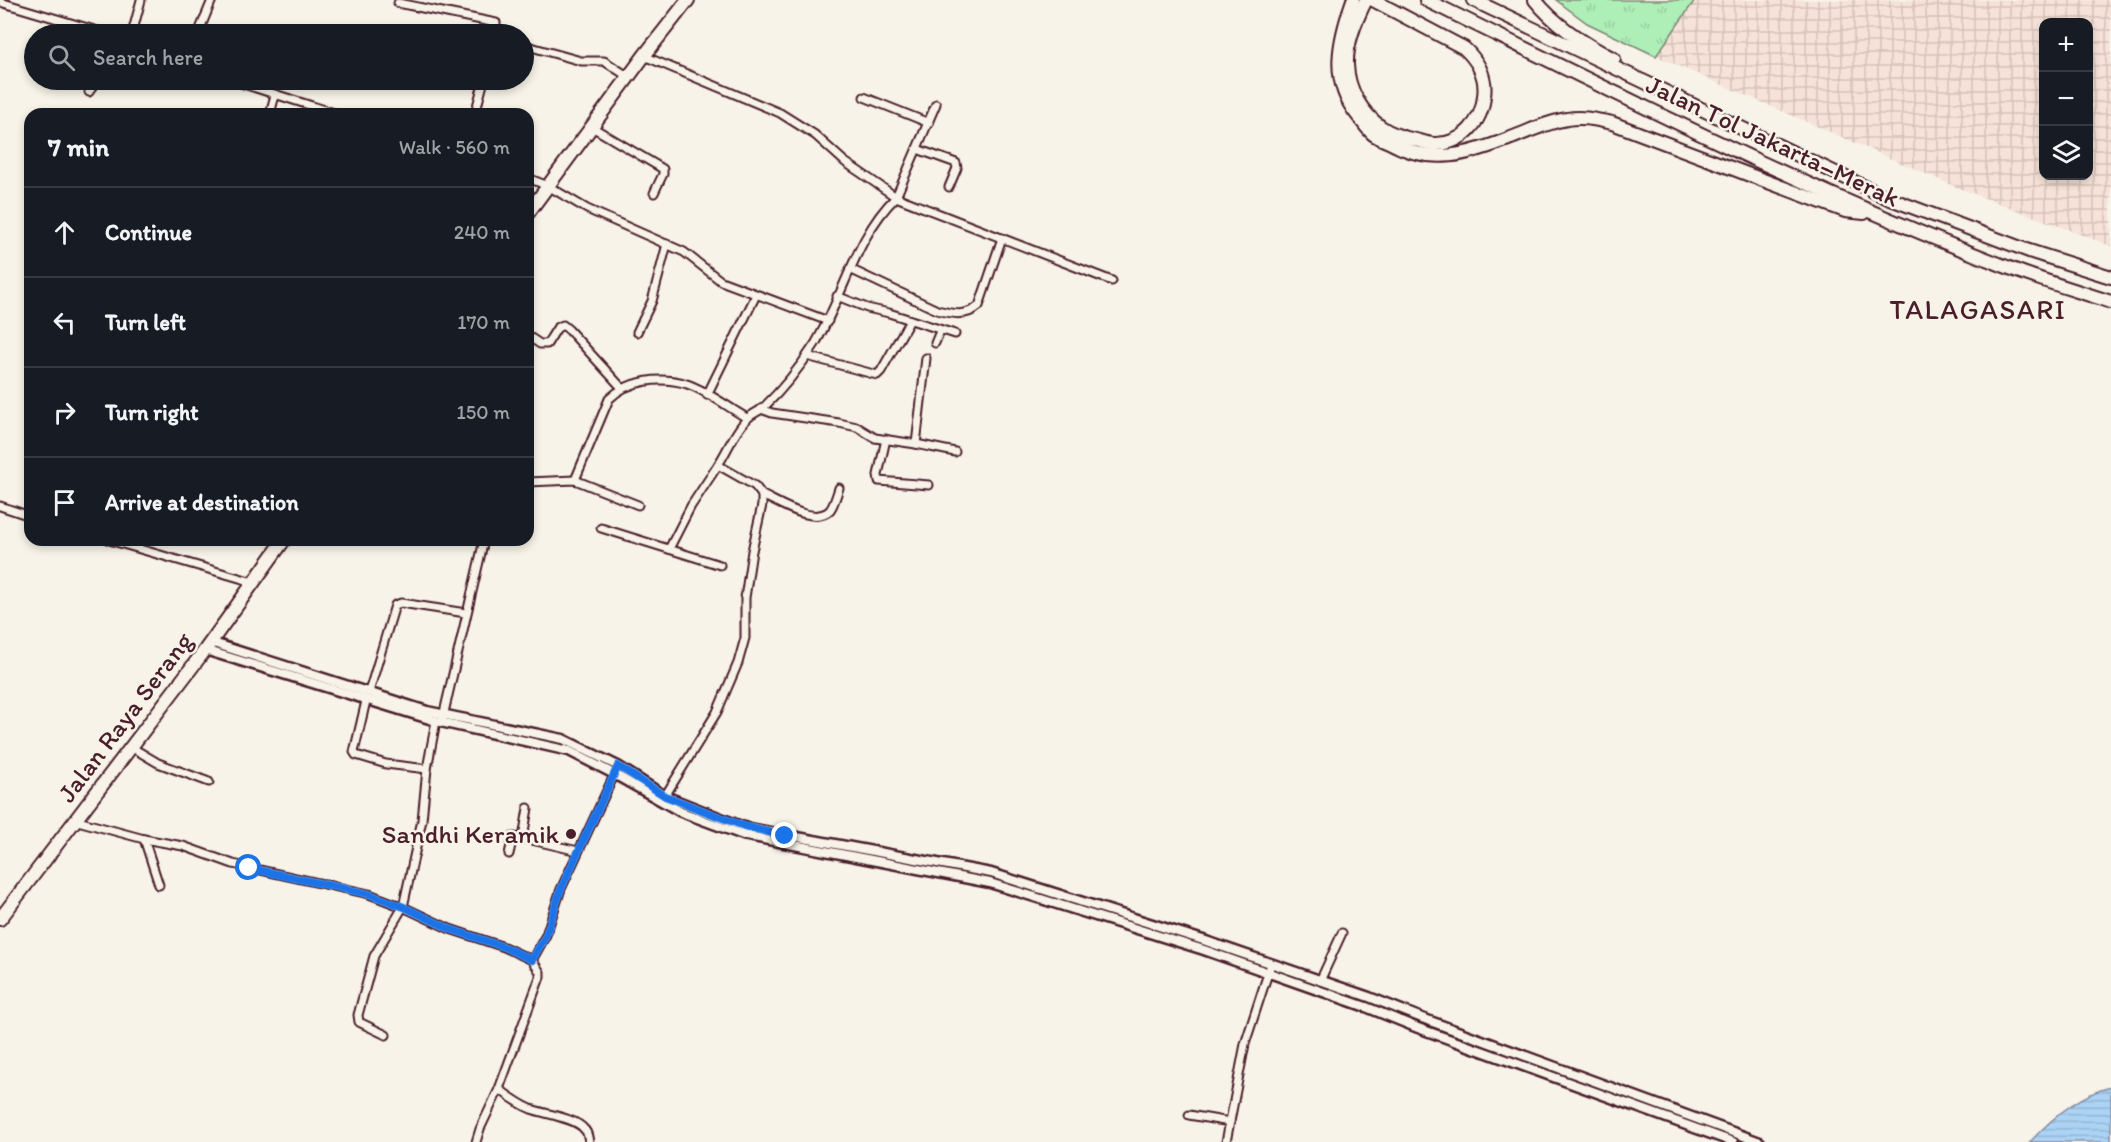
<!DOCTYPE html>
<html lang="en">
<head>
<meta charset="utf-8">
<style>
  :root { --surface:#171b24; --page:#20242c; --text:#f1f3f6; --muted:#9ea1a6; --line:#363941 }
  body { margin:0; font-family:Itim,sans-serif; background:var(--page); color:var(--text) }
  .controls { position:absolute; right:18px; top:18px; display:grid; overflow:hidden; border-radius:12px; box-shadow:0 3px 9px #0003 }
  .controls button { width:54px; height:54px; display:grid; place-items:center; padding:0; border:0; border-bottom:2px solid var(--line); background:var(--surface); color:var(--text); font:30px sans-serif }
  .stop { position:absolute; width:18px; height:18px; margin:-14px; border:4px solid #1a73e8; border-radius:50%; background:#fff }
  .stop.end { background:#1a73e8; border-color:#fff; box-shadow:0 2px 6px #0008 }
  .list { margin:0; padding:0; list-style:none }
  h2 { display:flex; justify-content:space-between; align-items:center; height:78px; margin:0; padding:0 24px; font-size:26px }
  h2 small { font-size:20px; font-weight:400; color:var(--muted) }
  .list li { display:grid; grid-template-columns:39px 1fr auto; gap:18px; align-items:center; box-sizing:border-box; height:90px; padding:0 24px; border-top:2px solid var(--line) }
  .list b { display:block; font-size:22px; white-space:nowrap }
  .list em { font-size:20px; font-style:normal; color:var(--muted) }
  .icon { flex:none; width:33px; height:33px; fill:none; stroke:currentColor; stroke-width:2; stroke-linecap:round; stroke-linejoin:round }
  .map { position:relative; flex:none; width:2111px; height:1142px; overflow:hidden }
  .search { position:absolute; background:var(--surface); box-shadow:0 3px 9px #0003; left:24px; top:24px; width:510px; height:66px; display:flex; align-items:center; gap:15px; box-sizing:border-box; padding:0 21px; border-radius:33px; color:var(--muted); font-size:22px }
  .panel { position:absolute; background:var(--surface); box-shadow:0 3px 9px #0003; left:24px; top:108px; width:510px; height:438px; border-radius:18px }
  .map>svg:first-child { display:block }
  .industrial { fill:url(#industrial-grid); fill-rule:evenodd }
  .grass { fill:url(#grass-tufts); stroke:#7c8772; stroke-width:1.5 }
  .water { fill:url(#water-rules); stroke:#848ba4; stroke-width:1.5 }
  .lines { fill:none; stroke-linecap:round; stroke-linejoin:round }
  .minor-casing { stroke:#4a1f2b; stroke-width:11 }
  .tertiary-casing { stroke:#4a1f2b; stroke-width:13 }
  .trunk-casing { stroke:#4a1f2b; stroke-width:16 }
  .motorway-casing { stroke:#4a1f2b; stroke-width:16 }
  .minor { stroke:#f7f3e8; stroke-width:7 }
  .tertiary { stroke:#f7f3e8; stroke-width:8 }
  .trunk { stroke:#f7f3e8; stroke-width:12 }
  .motorway { stroke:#f7f3e8; stroke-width:12 }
  .route { stroke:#1a73e8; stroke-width:8 }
  .poi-dot { fill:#4a1f2b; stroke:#f7f3e8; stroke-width:2 }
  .labels { text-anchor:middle; stroke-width:5; stroke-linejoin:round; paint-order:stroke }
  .street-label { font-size:26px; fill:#4a1f2b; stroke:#f7f3e8 }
  .poi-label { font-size:26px; fill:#4a1f2b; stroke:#f7f3e8; text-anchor:end }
  .quarter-label { font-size:28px; letter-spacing:1.5px; fill:#4a1f2b; stroke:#f7f3e8 }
</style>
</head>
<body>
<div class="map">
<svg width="2111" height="1142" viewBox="0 0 2111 1142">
  <defs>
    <pattern id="industrial-grid" width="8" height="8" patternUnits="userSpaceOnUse" patternTransform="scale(1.5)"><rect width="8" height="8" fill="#f6e2d8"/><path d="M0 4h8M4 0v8" fill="none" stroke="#d4c1ba"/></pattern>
    <pattern id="grass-tufts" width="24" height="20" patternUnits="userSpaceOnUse" patternTransform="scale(1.5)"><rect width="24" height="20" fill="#aeefb8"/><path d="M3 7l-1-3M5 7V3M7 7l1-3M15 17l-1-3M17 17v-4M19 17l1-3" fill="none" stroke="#97cc9e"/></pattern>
    <pattern id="water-rules" width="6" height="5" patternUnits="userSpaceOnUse" patternTransform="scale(1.5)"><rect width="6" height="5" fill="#abd3f5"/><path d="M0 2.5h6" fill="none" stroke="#95b5d2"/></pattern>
  </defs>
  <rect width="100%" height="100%" fill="#f7f3e8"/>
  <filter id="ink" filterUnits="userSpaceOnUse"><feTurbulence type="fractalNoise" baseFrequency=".0167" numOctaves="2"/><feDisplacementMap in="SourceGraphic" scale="12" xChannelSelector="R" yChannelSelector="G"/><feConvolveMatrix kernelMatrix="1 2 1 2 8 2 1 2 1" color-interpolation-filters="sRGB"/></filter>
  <g filter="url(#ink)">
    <path class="industrial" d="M1695,0h416v246l-155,-59 -300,-131zM2044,22h44v154h-44z"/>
    <path class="grass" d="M1556,0h139l-39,56 -69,-33z"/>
    <path class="water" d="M2111,1087v55h-81c21,-23 50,-48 81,-55z"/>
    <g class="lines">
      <g class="minor-casing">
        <g id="minor">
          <path d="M0,2l108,32"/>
          <path d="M398,3l98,20v11"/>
          <path d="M132,34l9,-34"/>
          <path d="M198,34l14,-34"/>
          <path d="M524,45l57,16h23l25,16"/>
          <path d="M644,56l136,57 35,22 30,27 51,35 216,84"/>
          <path d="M231,80l106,34"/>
          <path d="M89,92l8,-12"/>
          <path d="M864,97l65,26"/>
          <path d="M270,114l5,-19"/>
          <path d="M475,114l9,-34"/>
          <path d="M592,127l71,42v5l-9,19"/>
          <path d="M917,149l39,14 1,5 -8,19"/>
          <path d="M528,178l20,8 39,23 97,43 37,29 107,40"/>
          <path d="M850,269l87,41c16,4 29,7 42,-4l23,-68"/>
          <path d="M837,296l30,12 22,5 66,21"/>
          <path d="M637,332l15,-31 15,-57"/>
          <path d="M528,336l12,8h7l10,-16 6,-3 6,5 53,58"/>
          <path d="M935,343l5,-12"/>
          <path d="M807,356l70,19 4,-4 29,-51"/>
          <path d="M707,395l49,-100"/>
          <path d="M761,409l11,4 67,10 18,4 18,11 41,6 39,8"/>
          <path d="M886,439l-8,36 1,6 50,4"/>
          <path d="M916,444l10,-86"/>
          <path d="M575,480l34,-81c19,-19 52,-23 78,-15 19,6 42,24 60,34"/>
          <path d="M528,482l47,-2 63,25"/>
          <path d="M762,495c16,7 52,31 68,15 4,-5 7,-16 9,-22"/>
          <path d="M0,506l30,10"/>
          <path d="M601,528l119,37"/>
          <path d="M109,540l144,42"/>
          <path d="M669,549l22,-43 27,-41"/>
          <path d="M369,692l26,-87 6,-2 65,10"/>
          <path d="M366,701l-12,51 2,3 30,9 41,5"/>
          <path d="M443,717l41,-177"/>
          <path d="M131,747l27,16 51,19"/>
          <path d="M665,796l52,-84 21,-49 7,-25v-40l7,-47 10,-46v-10l-7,-9 -37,-21c10,-15 17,-35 30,-47 4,-4 10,-6 15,-10 19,-18 38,-42 52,-64 29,-48 40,-107 81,-147l40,-93"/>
          <path d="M74,820l70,19 39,7 50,18 136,30 34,13 47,22 54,18 28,13"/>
          <path d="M523,838l55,13"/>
          <path d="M144,839l15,46"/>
          <path d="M509,854l4,-17 10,1 5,-30"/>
          <path d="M1320,981l22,-48"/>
          <path d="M386,1035l-27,-13 -1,-7 16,-59 29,-49 19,-87 5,-51 9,-48"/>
          <path d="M1189,1115l41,7"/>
          <path d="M476,1142l4,-13 19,-40"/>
          <path d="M589,1142c-1,-5 -1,-10 -5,-13 -8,-11 -39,-15 -53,-20 -12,-5 -21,-12 -32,-20l41,-112v-5l-8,-12 14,-25 15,-46 55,-118"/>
          <path d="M1226,1142l19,-98 26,-80"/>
        </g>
      </g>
      <g class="tertiary-casing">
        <g id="tertiary">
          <path d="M210,642l217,69 136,28 55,27 47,30 79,31 247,46 212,67 166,57 53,21 338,124"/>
          <path d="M205,650l231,71 133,30 45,23 67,38 62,23 247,48 214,67 162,57 52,21 315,114"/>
        </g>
      </g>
      <g class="trunk-casing">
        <g id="trunk">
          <path d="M528,213l116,-157 44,-56"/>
          <path d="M0,919l205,-269 79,-110"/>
        </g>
      </g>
      <g class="motorway-casing">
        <g id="motorway">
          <path d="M1353,0c-14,40 -24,81 5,116 5,6 9,13 15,18 4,3 11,6 16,8 43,24 79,13 122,-4 19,-7 36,-16 56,-19 16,-3 30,1 45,4l233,88 19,2"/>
          <path d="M1366,0c-10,20 -20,43 -19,65 1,25 15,48 34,62 10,7 24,11 35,13 5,1 12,4 18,4 28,1 48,-22 50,-48 3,-20 -6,-35 -20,-48l-91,-48"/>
          <path d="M1426,0c196,96 390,195 594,272 30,11 61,20 91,30"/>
          <path d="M1473,0l415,198 141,53 82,26"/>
          <path d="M1535,0c21,26 49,44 79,59"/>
        </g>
      </g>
      <use href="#minor" class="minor"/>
      <use href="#tertiary" class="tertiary"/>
      <use href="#trunk" class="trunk"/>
      <use href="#motorway" class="motorway"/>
    </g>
  </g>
  <g class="lines" filter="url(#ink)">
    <path class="route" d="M249,868l120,26 35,13 46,22 54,18 28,13 14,-25 15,-46 57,-123 47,30 79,30 41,10"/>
  </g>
  <circle class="poi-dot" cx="571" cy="834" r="6"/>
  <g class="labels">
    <g class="street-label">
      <text transform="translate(1773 141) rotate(25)" y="9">Jalan Tol Jakarta–Merak</text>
      <text transform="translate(125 717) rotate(-53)" y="9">Jalan Raya Serang</text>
    </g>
    <g class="poi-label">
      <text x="559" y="843">Sandhi Keramik</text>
    </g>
    <g class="quarter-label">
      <text x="1978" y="319">TALAGASARI</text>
    </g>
  </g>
</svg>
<div class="controls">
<button>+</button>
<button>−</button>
<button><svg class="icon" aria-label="layers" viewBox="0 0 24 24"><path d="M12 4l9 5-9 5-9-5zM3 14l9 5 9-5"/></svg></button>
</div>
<div class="stop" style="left:249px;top:868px"></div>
<div class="stop end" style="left:785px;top:836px"></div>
<div class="search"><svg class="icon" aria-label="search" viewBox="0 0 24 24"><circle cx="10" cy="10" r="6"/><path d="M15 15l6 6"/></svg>Search here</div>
<section class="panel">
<h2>7 min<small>Walk · 560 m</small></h2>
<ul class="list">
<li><svg class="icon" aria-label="ahead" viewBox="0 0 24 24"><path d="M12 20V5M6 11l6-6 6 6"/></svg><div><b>Continue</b></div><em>240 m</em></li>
<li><svg class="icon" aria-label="left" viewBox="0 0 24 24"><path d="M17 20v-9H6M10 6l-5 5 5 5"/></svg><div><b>Turn left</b></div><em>170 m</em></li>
<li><svg class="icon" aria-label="right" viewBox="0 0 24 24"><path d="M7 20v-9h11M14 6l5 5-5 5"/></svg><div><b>Turn right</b></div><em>150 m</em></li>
<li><svg class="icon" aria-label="arrive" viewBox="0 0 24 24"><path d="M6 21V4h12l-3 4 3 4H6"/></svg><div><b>Arrive at destination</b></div></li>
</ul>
</section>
</div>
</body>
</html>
